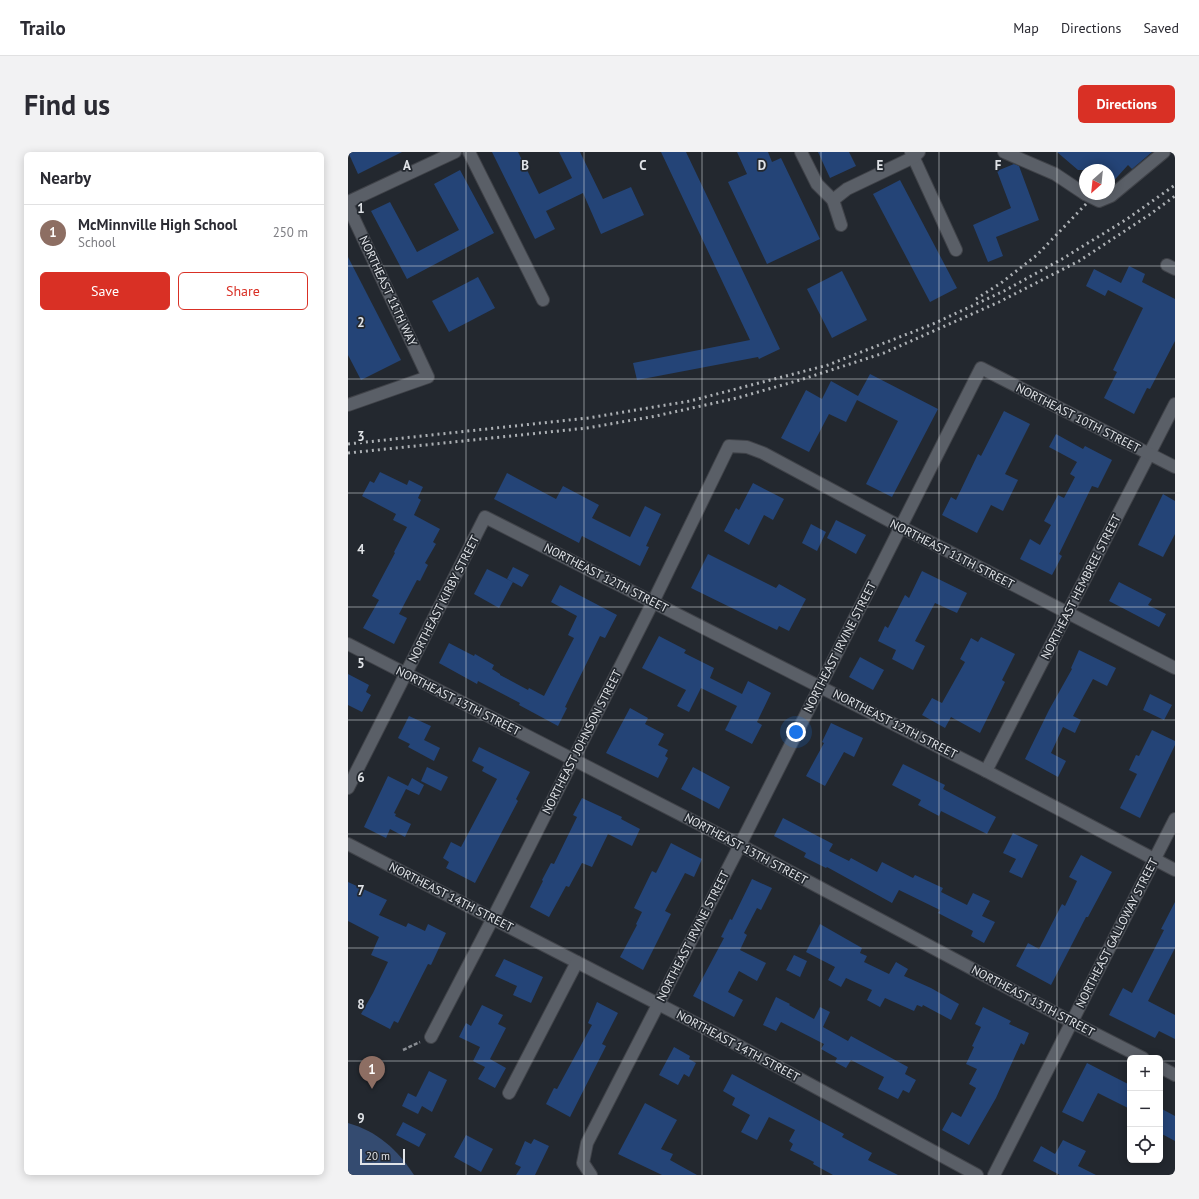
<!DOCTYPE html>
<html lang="en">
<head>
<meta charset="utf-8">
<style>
  :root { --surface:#fff; --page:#f2f2f3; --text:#2b2b33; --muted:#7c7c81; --line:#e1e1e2; --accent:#d93025 }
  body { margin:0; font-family:"PT Sans",sans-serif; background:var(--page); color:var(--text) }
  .controls { position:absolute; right:12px; bottom:12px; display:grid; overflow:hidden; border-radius:6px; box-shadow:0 2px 10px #0003 }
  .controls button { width:36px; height:36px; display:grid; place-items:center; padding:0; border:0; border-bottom:1px solid var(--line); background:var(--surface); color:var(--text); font:20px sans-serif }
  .compass { position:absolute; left:731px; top:12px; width:36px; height:36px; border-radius:50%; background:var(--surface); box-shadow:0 2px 10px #0003; rotate:207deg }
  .scale { position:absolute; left:12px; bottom:10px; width:45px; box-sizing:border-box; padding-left:4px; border:2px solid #e0e3e7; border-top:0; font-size:11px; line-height:14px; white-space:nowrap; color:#e0e3e7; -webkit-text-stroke:3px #23282f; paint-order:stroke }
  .you { position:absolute; left:448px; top:580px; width:14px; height:14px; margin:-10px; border:3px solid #fff; border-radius:50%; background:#1a73e8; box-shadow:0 0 0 6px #1a73e833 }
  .badge { display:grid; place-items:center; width:26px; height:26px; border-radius:50%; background:var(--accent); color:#fff; font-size:13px; font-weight:700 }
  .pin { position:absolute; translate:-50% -33px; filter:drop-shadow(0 1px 2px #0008) }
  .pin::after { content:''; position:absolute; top:21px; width:14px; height:12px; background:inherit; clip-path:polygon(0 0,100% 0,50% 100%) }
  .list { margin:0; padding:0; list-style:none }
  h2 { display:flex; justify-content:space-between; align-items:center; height:52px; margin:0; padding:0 16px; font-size:17px }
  h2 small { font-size:13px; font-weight:400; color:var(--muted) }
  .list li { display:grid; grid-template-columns:26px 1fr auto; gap:12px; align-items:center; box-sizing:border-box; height:56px; padding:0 16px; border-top:1px solid var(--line) }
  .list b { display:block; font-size:15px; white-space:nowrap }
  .list p { margin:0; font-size:13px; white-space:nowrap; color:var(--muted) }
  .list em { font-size:13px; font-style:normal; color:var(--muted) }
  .actions { display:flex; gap:8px; padding:12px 16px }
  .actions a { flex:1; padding:9px 0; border:1px solid var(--accent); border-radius:6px; text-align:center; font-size:14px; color:var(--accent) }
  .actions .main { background:var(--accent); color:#fff }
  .icon { flex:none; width:22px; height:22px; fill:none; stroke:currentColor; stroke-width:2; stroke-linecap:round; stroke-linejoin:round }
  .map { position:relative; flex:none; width:827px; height:1023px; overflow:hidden; border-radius:6px }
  header { display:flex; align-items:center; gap:24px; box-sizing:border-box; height:56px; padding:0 20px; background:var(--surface); border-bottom:1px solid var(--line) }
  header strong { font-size:19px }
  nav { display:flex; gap:22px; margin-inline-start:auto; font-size:14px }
  .intro { display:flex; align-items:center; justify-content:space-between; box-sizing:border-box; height:96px; padding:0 24px }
  h1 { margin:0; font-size:28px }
  .button { padding:10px 18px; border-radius:6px; background:var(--accent); color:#fff; font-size:14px; font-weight:700 }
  main { display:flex; gap:24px; padding:0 24px }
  aside { flex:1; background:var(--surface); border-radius:6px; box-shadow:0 2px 10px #0003 }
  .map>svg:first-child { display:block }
  .green { fill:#344b70 }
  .building { fill:#244477 }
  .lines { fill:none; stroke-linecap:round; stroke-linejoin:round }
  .minor-casing { stroke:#404349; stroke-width:14 }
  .path { stroke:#898d93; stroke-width:2.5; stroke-dasharray:4 2; stroke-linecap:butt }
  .minor { stroke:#5a5f67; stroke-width:12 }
  .rail { stroke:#acb0b4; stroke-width:3; stroke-dasharray:2 4; stroke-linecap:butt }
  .grid { fill:none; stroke:#e0e3e7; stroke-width:1; stroke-opacity:0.55 }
  .labels { text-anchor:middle; stroke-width:3.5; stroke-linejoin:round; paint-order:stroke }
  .street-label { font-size:12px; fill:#e0e3e7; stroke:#23282f }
  .grid-label { font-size:13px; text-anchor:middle; font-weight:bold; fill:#e0e3e7; stroke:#23282f; stroke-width:3.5; stroke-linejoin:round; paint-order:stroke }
</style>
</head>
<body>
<header>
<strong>Trailo</strong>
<nav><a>Map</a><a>Directions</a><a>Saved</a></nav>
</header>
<div class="intro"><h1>Find us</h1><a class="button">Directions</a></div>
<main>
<aside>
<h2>Nearby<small></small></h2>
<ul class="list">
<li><span class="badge" style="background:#8d6e63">1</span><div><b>McMinnville High School</b><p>School</p></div><em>250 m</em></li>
</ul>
<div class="actions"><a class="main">Save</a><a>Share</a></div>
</aside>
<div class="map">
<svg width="827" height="1023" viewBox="0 0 827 1023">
  <rect width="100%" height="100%" fill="#23282f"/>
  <path class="green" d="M0,971c29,8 50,27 66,52h-66z"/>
  <g class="building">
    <path d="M0,0h54l-44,22z"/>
    <path d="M144,0h26l21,42 33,-16 -13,-26h21l23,47 28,-12 13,28 -43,19 -18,-41 -37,18 9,18 -20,10z"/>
    <path d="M313,0h25l94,197 -21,10 -1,-2 -121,23 -4,-17 117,-23z"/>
    <path d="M389,0h31l4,10 9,-4 39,81 -53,25 -39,-82 19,-8z"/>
    <path d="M470,0h31l7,14 -26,12z"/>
    <path d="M709,0h95l-20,17 -4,-4 -19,21v-16h-31z"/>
    <path d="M666,12l5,2 20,54 -43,17 7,19 -15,6 -15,-37 38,-17 -14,-37z"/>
    <path d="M112,18l34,63 -87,46 -36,-68 19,-9 27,50 42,-22 -25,-46z"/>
    <path d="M552,28l57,108 -27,14 -57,-108z"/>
    <path d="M0,105l53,103 -40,20 -13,-25z"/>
    <path d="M781,114l16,8 -3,8 33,17v42l-25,48 -3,-1 -13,26 -30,-16 13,-26 -4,-2 30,-62 -35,-18 -3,6 -19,-10 8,-17 27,14z"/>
    <path d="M494,119l25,49 -35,18 -25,-49z"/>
    <path d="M130,125l17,31 -46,24 -17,-31z"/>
    <path d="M522,222l68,35 -46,88 -26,-13 32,-63 -41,-21 -11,22 -17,-8 -20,38 -28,-14 25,-48 16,9 9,-18 27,15z"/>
    <path d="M656,259l26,13 -25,50 13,6 -15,31 -12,-6 -14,28 -35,-18 9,-18 5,3 22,-46 3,2z"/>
    <path d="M708,282l27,15 2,-3 27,14 -14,28 -6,-2 -33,68 3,2 -10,19 -32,-16 10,-20 10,6 11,-20 -7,-4 14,-26 6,3 11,-21 -5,-3 7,-12 -28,-15z"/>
    <path d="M32,320l27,13 2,-5 14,7 -5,11 3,2 -7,15 26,14 -7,13 3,2 -11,19 3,2 -8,16 -3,-1 -18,34 8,4 -13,26 -31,-16 16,-28 -7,-4 23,-43 -1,-1 13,-25 -14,-7 3,-6 -34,-18 8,-15 4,2z"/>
    <path d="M159,321l49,26 7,-13 36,19 -7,13 38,19 15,-31 16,8 -15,32 3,1 -9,19 -58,-30 -3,7 -85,-44z"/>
    <path d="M405,331l31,16 -11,21 -9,-5 -15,30 -25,-14 12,-23 3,2z"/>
    <path d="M815,342l12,7v33l-12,23 -25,-12z"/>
    <path d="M488,368l30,15 -10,19 -29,-16z"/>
    <path d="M463,372l15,8 -9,19 -15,-8z"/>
    <path d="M360,402l68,34 3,-4 27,15 -17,32 -10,-5 -2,4 -86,-42z"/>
    <path d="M165,415l16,8 -7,12 -15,-8z"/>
    <path d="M139,417l26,13 -14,26 -25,-14z"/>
    <path d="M574,419l45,22 -10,20 -22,-10 -20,38 10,5 -12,24 -21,-11 4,-9 -18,-9 7,-15 3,2 17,-33 4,3z"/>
    <path d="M771,430l33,17 -4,6 18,9 -7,13 -50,-26z"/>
    <path d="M212,433l57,30 -12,23 -5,-2 -35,71 2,1 -9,18 -39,-21 1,-2 -42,-22 -1,3 -38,-21 10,-20 25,13 1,-2 19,11 -2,4 8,5v1l28,15 1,-2 15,8 30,-58 -6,-3 9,-19 -26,-14z"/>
    <path d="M311,484l27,14 -2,3 30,15 -4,10 32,16 6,-13 23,12 -14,29 5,3 -10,19 -27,-14 12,-24 -36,-18 -12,24 -12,-6 9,-16 -44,-22z"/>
    <path d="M633,485l34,17 -13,26 3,2 -25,51 -29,-16 -6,11 -23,-13 10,-17 10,5 23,-41 -5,-3 11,-21 7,4z"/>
    <path d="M731,498l37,18 -9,18 -14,-7 -20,37 8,4 -6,13 -12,-6 -12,26 15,8 -8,16 -33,-18 24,-49 23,-41 -1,-1z"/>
    <path d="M512,505l24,13 -11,20 -24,-13z"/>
    <path d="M0,522l21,11 -3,7 5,3 -9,17 -14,-7z"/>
    <path d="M802,542l22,11 -8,15 -21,-10z"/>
    <path d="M282,556l18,10 -3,6 19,10 -6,11 10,5 -3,6 3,2 -10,20 -52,-25z"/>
    <path d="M61,564l22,10 -7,14 16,8 -6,13 -26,-14 2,-3 -12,-6z"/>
    <path d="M483,571l32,15 -9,19 -10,-5 -19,34 -19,-10 18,-33 -2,-1z"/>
    <path d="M804,578l23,11v4l-35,73 -20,-10 17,-34 -8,-4 7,-15 3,1z"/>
    <path d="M131,595l51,25 -14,27 2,2 -43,82 -29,-15 3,-6 -6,-4 8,-16 10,5 36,-68 -15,-8 2,-4 -12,-6z"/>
    <path d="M555,612l42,21 -2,4 53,28 -9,17 -46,-23 -2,5 -21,-11 3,-5 -29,-15z"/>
    <path d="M79,615l21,10 -7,14 -20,-10z"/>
    <path d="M345,615l37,20 -11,22 -38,-20z"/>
    <path d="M40,624l20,10 4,-8 12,7 -5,10 -13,-6 -12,24 2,1 -1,2 16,8 -6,13 -15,-8 -4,9 -22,-11z"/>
    <path d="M234,646l40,19 -1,2 19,10 -8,17 -24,-12 -16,33 -10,-4 -13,24 -3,-1 -17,31 -19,-10 13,-26 -1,-1 9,-17 3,1 23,-47 -4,-2z"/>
    <path d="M435,666l50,26 -4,7 20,10 2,-3 26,14 5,-10 31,16 2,-3 28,13 -2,4 26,13 6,-12 17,8 -8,15 13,6 -11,21 -13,-7 2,-5 -35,-18 2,-3 -41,-20 -7,13 -65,-36 -1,1 -22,-11 2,-4 -32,-17z"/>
    <path d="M665,681l25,12 -16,33 -13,-6 7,-13 -13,-6z"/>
    <path d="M323,691l31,16 -8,18 -9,-4 -20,38 6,3 -28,56 -23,-13 17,-32 -1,-1 6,-12 -8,-4 18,-37 4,2z"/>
    <path d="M733,703l31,17 -24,45h-2l-35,68 -35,-19 12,-23 11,6 23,-45 3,2 12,-25 -8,-4z"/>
    <path d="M404,727l20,9 -11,22 -4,-2 -13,25 3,2 -7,15 26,13 -9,18 -18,-10 -11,21 15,8 -9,17 -41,-21 31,-58 -3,-1 9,-18 2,1z"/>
    <path d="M0,730l39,18 -8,15 27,12 2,-4 17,8 3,-7 18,9 -15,32 -3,-1 -30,59 -4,-2 -4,8 -29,-15 12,-21 15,-31 -17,-7 8,-18 -31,-16z"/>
    <path d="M827,750v46l-27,53 27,14v24l-16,-8 -4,7 -46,-23 14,-27 9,5 32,-63 -3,-1z"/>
    <path d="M472,772l42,24 -2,5 7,3 -3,6 25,12 7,-12 12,7 -4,7 27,12 28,16 -8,16 -28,-15 -1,2 -5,-2 -3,6 -29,-13 -5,9 -13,-7 5,-10 -26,-12 -5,9 -13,-7 7,-13 -29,-15z"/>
    <path d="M446,803l13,6 -7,16 -14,-7z"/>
    <path d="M156,807l39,18 -12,26 -18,-8 4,-9 -22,-10z"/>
    <path d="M428,845l14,7 -1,1 25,14 6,-12 10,5 -7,15 25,14 3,-5 57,31 -3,7 11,6 -7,13 -6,-3 -5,9 -20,-10 6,-12 -33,-17 -5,8 -11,-6 2,-4 -16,-9 3,-5 -43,-22 -5,9 -13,-6z"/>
    <path d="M249,850l21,11 -16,31 4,2 -36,71 -24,-13 8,-16 3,1 35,-64 -4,-2z"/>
    <path d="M134,853l21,10 -5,9 8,4 -16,31 16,9 -11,20 -17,-9 7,-12 -12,-6 7,-14 -21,-10 7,-14 5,3z"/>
    <path d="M635,855l28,14 -2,3 20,9 -5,12 -3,-2 -25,55 -27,47 -27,-15 10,-18 9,5 15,-29 -7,-4 8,-15 -11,-5 8,-17 -2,-1 9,-19 -6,-3z"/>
    <path d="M326,895l16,9 -1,3 7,4 -7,14 -5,-3 -6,11 -19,-10z"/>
    <path d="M739,911l43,22v24l-32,-16 -15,29 -21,-10z"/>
    <path d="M81,919l18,9 -15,32 -10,-6 -4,8 -16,-8 6,-13 8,4z"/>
    <path d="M384,922l112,60 -2,3 30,16 -4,7 30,15h-65l-20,-11 1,-2 -24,-12 3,-6 -4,-3 6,-11 -26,-13 -12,23 -16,-8 9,-17 -18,-10 3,-7 -12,-7z"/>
    <path d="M297,951l32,17 -16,29 12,5 -3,6 27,15h-35l-44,-21z"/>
    <path d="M812,956l15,8v25l-15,-8z"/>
    <path d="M55,970l23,12 -7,13 -23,-12z"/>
    <path d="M118,983l27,14 -12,23 -27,-15z"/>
    <path d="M186,987l15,7 -14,29h-19l5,-8 -6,-3 10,-23 6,3z"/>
    <path d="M715,988l23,11 -8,15 18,9h-36l-27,-14 8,-15 14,8z"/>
  </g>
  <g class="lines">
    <g class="minor-casing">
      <g id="minor">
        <path d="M121,0l74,148"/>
        <path d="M453,0l16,32 16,16"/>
        <path d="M563,0l45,98"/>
        <path d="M656,0l51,22 30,20"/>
        <path d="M737,42l14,7 12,-5 53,-44"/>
        <path d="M0,50l107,-50"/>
        <path d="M0,54l80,171 -80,28"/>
        <path d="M493,73l-8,-25 14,-11 67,-32 5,-5"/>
        <path d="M819,113l8,4"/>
        <path d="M0,492l392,201 332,177 71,36"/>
        <path d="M638,619l189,-367"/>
        <path d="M0,636l137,-271 501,254 189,99"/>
        <path d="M0,692l384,198 245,133"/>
        <path d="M83,885l62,-119 160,-316 76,-156 18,1 16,6 138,74 274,141"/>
        <path d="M812,915l15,8"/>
        <path d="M161,941l68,-131"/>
        <path d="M243,1023l-8,-12 4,-20 153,-298 241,-477 194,99"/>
        <path d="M646,1023l181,-356"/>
      </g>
    </g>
    <path class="path" d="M55,898l17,-8"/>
    <use href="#minor" class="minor"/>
    <g class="rail">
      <path d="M628,147l25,-16 36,-28 50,-52"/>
      <path d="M0,292l240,-26 102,-17 138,-36 105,-41 71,-33 58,-32 65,-40 48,-34"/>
      <path d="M0,301l239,-25 69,-12 81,-18 63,-18 84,-27 115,-51 80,-41 70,-46 26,-19"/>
    </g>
  </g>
  <path class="grid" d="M118,0v1023M236,0v1023M354,0v1023M473,0v1023M591,0v1023M709,0v1023M0,114h827M0,227h827M0,341h827M0,455h827M0,568h827M0,682h827M0,796h827M0,909h782M812,909h15"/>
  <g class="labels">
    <g class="street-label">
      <text transform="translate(40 139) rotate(65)" y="4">NORTHEAST 11TH WAY</text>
      <text transform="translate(730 266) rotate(27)" y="4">NORTHEAST 10TH STREET</text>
      <text transform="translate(604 402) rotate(27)" y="4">NORTHEAST 11TH STREET</text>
      <text transform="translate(258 426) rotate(27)" y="4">NORTHEAST 12TH STREET</text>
      <text transform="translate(733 435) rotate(-63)" y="4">NORTHEAST HEMBREE STREET</text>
      <text transform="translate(96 447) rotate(-63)" y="4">NORTHEAST KIRBY STREET</text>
      <text transform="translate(492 495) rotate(-63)" y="4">NORTHEAST IRVINE STREET</text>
      <text transform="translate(110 549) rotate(27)" y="4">NORTHEAST 13TH STREET</text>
      <text transform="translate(547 572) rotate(27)" y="4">NORTHEAST 12TH STREET</text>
      <text transform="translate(234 590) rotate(-63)" y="4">NORTHEAST JOHNSON STREET</text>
      <text transform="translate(398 697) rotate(28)" y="4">NORTHEAST 13TH STREET</text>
      <text transform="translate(103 745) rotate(27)" y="4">NORTHEAST 14TH STREET</text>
      <text transform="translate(769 781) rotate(-63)" y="4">NORTHEAST GALLOWAY STREET</text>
      <text transform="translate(345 784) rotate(-63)" y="4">NORTHEAST IRVINE STREET</text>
      <text transform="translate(685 849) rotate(28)" y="4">NORTHEAST 13TH STREET</text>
      <text transform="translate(390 894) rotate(28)" y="4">NORTHEAST 14TH STREET</text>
    </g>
  </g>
  <g class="grid-label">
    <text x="59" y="18">A</text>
    <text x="177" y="18">B</text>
    <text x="295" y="18">C</text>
    <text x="414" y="18">D</text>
    <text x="532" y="18">E</text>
    <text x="650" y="18">F</text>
    <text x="13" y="61">1</text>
    <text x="13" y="175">2</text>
    <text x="13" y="289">3</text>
    <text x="13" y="402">4</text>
    <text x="13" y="516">5</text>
    <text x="13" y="630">6</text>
    <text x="13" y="743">7</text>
    <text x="13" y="857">8</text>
    <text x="13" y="971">9</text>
  </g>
</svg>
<div class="controls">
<button>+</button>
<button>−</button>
<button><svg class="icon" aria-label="locate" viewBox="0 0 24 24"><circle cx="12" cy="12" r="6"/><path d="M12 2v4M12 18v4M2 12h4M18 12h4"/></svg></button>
</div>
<svg class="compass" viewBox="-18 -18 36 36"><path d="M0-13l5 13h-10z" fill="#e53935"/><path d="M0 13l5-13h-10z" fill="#7c7c81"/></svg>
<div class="scale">20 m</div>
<div class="you"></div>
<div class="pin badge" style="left:24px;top:937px;background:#8d6e63">1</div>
</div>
</main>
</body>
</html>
